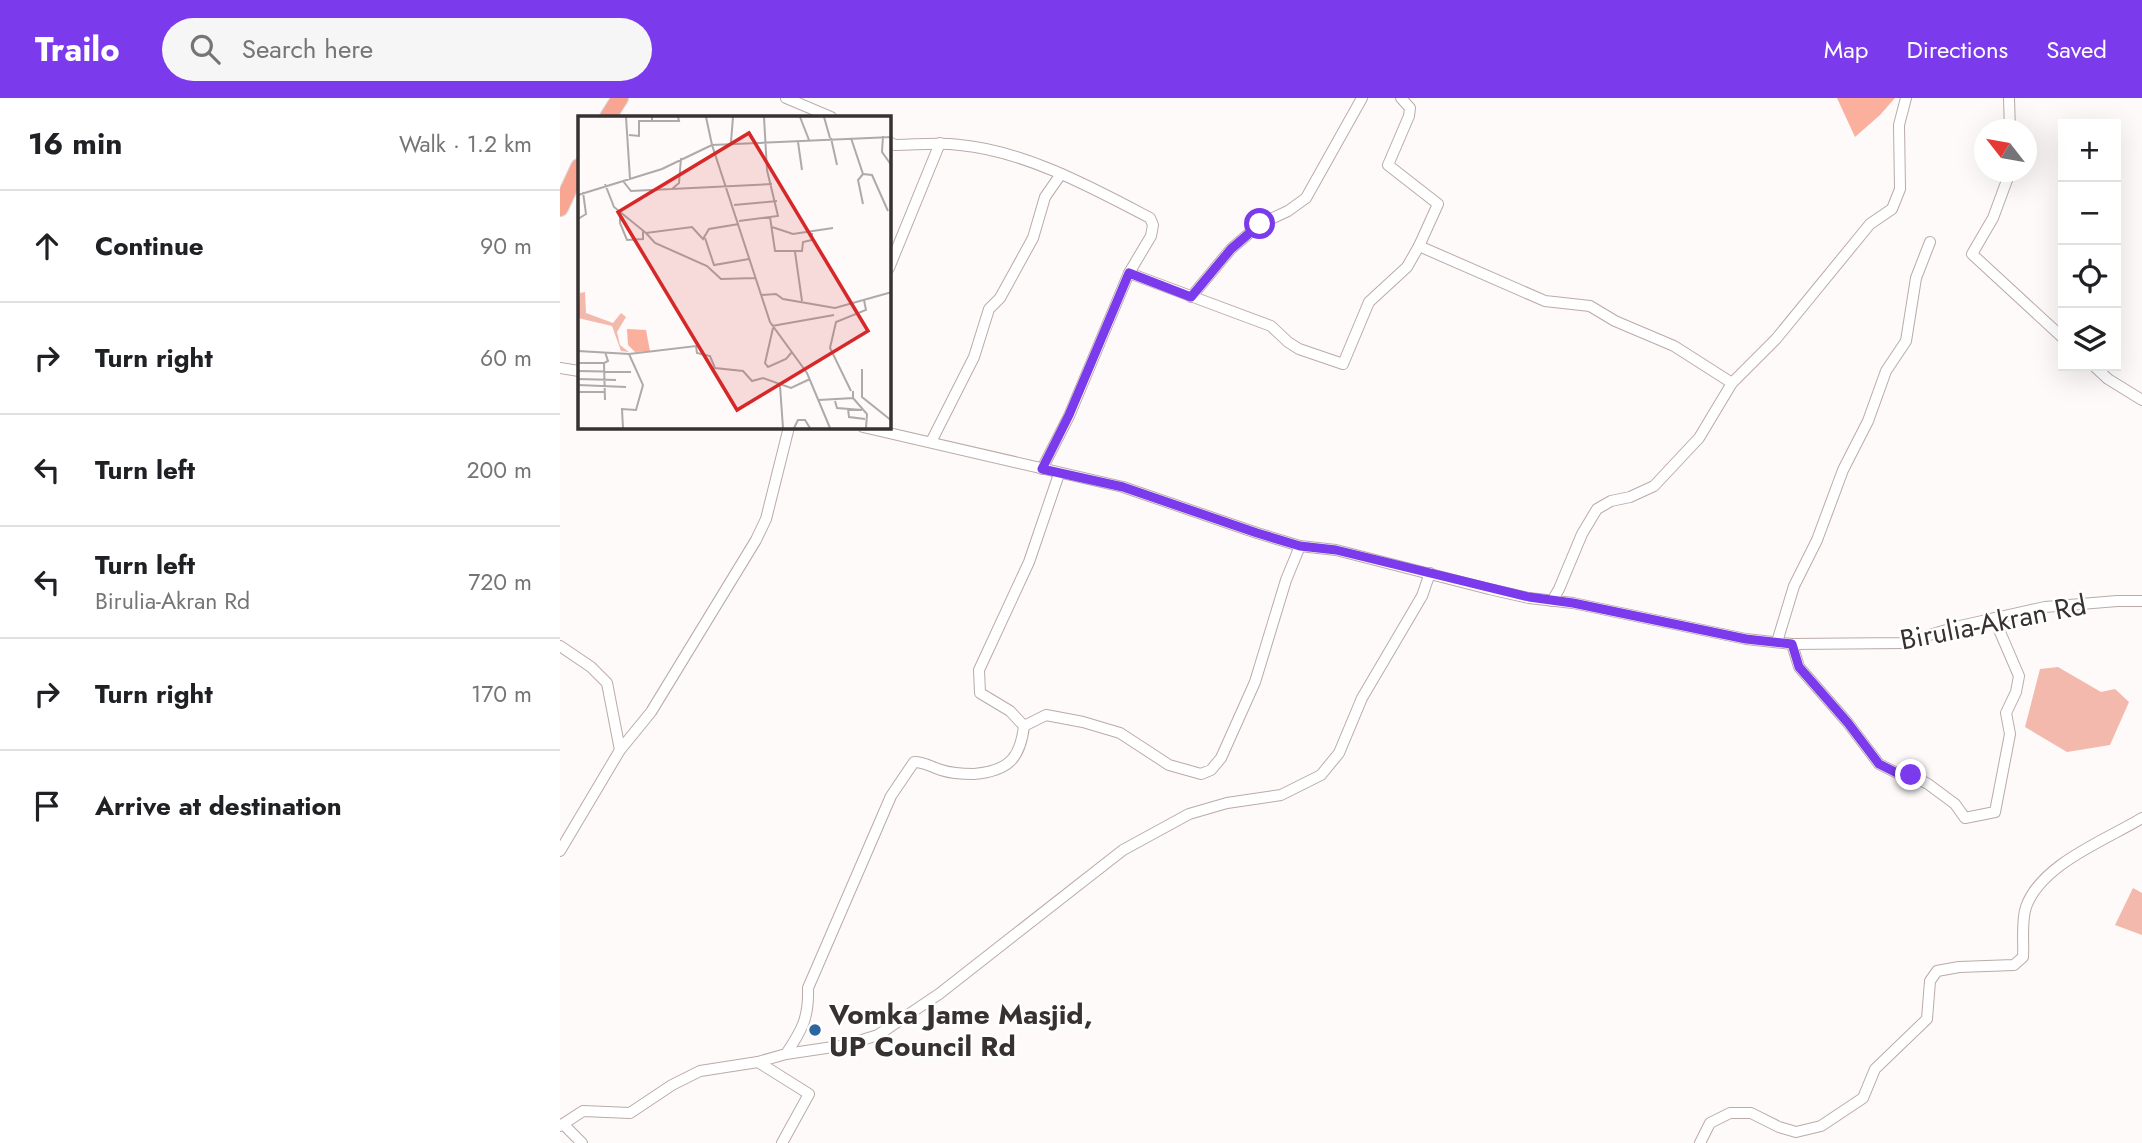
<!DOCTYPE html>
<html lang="en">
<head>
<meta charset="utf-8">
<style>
  :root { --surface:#fff; --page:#f6f6f6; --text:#202124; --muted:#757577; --line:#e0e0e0; --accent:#7c3aed }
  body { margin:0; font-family:Jost,sans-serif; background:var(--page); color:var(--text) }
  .controls { position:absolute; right:21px; top:21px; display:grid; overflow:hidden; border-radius:0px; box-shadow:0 7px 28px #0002 }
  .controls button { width:63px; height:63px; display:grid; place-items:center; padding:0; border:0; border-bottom:2px solid var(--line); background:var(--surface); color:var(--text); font:35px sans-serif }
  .compass { position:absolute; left:1414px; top:21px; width:63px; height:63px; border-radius:50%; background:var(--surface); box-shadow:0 7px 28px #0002; rotate:301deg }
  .stop { position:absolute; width:21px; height:21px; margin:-16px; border:5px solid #7c3aed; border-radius:50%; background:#fff }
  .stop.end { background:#7c3aed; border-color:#fff; box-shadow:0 2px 7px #0008 }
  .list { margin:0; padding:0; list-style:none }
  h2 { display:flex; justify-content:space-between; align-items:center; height:91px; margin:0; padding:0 28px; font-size:30px }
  h2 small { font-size:23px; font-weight:400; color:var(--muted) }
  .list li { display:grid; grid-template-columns:46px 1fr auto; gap:21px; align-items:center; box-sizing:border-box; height:112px; padding:0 28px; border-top:2px solid var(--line) }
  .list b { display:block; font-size:26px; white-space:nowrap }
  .list p { margin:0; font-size:23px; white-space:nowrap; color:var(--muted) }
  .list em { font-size:23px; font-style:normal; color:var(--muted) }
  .icon { flex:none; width:38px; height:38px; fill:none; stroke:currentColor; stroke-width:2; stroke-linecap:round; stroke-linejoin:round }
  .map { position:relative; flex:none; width:1582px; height:1045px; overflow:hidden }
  header { display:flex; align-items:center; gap:42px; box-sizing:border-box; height:98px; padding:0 35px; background:var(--accent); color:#fff }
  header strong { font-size:33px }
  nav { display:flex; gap:38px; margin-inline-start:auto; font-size:24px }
  .search { width:490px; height:63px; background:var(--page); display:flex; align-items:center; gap:18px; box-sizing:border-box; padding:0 24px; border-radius:38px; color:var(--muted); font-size:26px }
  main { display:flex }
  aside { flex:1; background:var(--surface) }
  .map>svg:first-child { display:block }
  .forest { fill:#fbaf9d }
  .water { fill:#f3b9ac }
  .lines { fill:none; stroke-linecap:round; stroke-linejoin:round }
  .minor-casing { stroke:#baaba8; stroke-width:12 }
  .highway-casing { stroke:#d7d6d6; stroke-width:18 }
  .minor { stroke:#fff; stroke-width:10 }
  .highway { stroke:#f8a592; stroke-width:16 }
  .route { stroke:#7c3aed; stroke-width:9 }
  .poi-dot { fill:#2b669e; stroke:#fff; stroke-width:2.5 }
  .labels { text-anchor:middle; stroke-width:5; stroke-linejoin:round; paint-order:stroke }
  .street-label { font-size:28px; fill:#373230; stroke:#fff }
  .poi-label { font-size:28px; font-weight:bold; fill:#373230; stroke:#fff; text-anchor:start }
  .inset-road { fill:none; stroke:#aeaaa9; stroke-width:2 }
  .view { fill:#d62828; fill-opacity:0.15; stroke:#d62828; stroke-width:3.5 }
  .inset-edge { fill:none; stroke:#373230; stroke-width:3.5 }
</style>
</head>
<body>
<header>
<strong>Trailo</strong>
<div class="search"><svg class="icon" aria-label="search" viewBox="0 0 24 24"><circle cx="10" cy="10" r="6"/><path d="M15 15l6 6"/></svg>Search here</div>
<nav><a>Map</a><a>Directions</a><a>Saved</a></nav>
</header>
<main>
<aside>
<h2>16 min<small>Walk · 1.2 km</small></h2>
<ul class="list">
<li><svg class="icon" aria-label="ahead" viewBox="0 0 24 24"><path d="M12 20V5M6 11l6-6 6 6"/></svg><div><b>Continue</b></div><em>90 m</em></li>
<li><svg class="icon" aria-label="right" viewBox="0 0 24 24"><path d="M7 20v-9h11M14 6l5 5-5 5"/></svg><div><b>Turn right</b></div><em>60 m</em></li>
<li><svg class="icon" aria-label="left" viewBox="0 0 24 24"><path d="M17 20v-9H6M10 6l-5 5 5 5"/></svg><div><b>Turn left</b></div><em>200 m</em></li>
<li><svg class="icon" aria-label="left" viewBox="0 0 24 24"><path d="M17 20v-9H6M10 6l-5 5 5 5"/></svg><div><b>Turn left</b><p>Birulia-Akran Rd</p></div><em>720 m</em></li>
<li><svg class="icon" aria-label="right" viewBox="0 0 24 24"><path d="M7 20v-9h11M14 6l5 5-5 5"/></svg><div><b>Turn right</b></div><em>170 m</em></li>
<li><svg class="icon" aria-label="arrive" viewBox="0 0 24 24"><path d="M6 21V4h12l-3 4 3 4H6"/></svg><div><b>Arrive at destination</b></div></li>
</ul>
</aside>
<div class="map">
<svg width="1582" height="1045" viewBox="0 0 1582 1045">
  <rect width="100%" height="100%" fill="#fdfaf9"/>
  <path class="forest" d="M1277,0h58l-15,17 -25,22z"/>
  <g class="water">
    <path d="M1498,569l43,25 14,-3 14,13 -19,43 -43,7 -42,-25 15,-58z"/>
    <path d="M1573,790l9,5v42l-27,-10z"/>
  </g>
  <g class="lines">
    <g class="minor-casing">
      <g id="minor">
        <path d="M226,0l45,19"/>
        <path d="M1449,0l1,32"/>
        <path d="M329,44l6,3c21,0 43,-3 65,0 65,6 133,43 190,73l3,7 -2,11 -22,37 -60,143 -27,53"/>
        <path d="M1450,74l-17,46 -21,36 91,84"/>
        <path d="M859,148l126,55 45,5 25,15 59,25 58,37"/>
        <path d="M329,170l51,-125"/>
        <path d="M569,175l142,53 17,16 11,7 44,15 26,-62 38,-35 12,-21 19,-42 -50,-39 21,-49 1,-8 -9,-10"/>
        <path d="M631,199l40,-48 29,-25 28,-13 18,-13 56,-100"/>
        <path d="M1534,268l14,13 34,21"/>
        <path d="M0,270l19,3"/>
        <path d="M303,329l260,60 134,46 43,13 36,4 153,39 40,9 44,5 173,36 46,5 110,-1 58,-17 85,-19 72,-6h25"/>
        <path d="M371,344l43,-85 15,-48 11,-11 33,-60 12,-41 16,-23"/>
        <path d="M992,503l7,-12 23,-55 15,-25 14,-8 19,-4 24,-11 45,-48 33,-55 44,-44 94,-115 22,-15 8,-20 -1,-64 7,-27"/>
        <path d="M1217,544l17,-56 23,-46 26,-70 25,-49 18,-50 20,-30 10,-63 14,-36"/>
        <path d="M1232,546l7,23 49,56 31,41 20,10 12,1 17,9 27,20 10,14 30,-6 15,-78 -4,-21 10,-21 3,-16 -25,-58"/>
        <path d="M0,548l31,21 16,16 13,67"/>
        <path d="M464,628l22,-11 37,7 37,11 49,32 32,9 10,-4 10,-12 34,-76 31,-102 14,-34"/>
        <path d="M0,753l60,-101 31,-38 105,-172 10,-21 23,-92"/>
        <path d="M226,956l60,-9 32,-10 61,-41 184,-144 66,-36 38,-11 54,-8 40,-20 18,-22 23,-55 60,-102 8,-23"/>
        <path d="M198,964l51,32 -27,49"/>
        <path d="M3,1026l19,19"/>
        <path d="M0,1028l23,-15 47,2 42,-28 28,-14 58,-9 28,-8c16,-24 23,-36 22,-66l83,-192 23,-34c11,0 17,5 27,8 9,3 23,4 33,4 33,-3 46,-14 50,-48l-14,-15 -30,-18 -1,-23 50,-108 30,-88"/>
        <path d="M1140,1045l10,-20 20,-10h21l28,14 17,5 25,-6 42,-28 12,-29 52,-50 3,-38 7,-10 22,-4 55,-2 9,-8c1,-15 -2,-36 3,-50 15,-43 80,-67 116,-89"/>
      </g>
    </g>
    <g class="highway-casing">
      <g id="highway">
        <path d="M48,19l12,-19"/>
        <path d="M0,110l19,-41"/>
      </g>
    </g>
    <use href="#minor" class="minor"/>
    <use href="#highway" class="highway"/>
  </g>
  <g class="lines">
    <path class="route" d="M700,126l-29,25 -40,48 -62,-24 -60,142 -27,54 81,18 134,46 43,13 36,4 193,47 44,6 173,36 46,5 7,23 49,56 31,41 20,10 12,1"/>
  </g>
  <circle class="poi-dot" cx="255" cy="932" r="7"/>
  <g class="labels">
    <g class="street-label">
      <text transform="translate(1433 524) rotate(-11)" y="10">Birulia-Akran Rd</text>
    </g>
    <g class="poi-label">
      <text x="269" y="926">Vomka Jame Masjid,<tspan x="269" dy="32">UP Council Rd</tspan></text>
    </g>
  </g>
  <g transform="translate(18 18)">
    <rect width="313" height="313" fill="#fdfaf9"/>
    <path d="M49,213l19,1 4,21 -15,1 -7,-7z" fill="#fbaf9d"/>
    <path d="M7,176l1,21 27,10 8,-10 5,4 -9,15 3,13 9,7 -8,-1 -9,-25 -34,-8 2,-25z" fill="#f3b9ac"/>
    <path class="inset-road" d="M48,1l4,62M74,1v4h27l-1,-4M128,1l6,28 180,-8M222,1l9,23M246,1l6,21M51,19l10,1v-15h13M305,20l-1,16 10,14M253,22l6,27M273,22l12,36 9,1 16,36M153,26l2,-25M220,26l4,28M45,65l8,10 141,-7M27,68l9,23 32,26 46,-6 11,12 6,-10 30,-5M94,73l7,-6 2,-25M0,79l84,-26 50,-24 58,177 37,51 23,55M285,88l-5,-24 5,-6M156,89l43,-4M42,94v13l7,17 16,-1v-9M192,101l5,34h27l1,-9 9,-2v-7M0,103l8,-5 -3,-22M161,105l39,-5 -11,-46 -3,-53M194,111l21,7 40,-6M68,117l9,10 52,23 14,13 34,-1M127,122l9,27 35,-6M217,136l7,49M183,179l15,-1 7,5 52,9 57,-16M194,210l62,-11M195,212l-8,35 3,4 18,-8 6,-7M0,235l51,3 14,31 -7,25 -14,-1 1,19M51,238l67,-8 1,7 13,3 5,12 28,3 9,10 11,-3 28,10 19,-9M0,247h26M284,253v28l30,24M0,255l53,1M0,263l38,1M0,269l48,2M202,270l3,42M273,275l-21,-43 6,-26 30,-12 -2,-10M0,276h26M275,282l14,16 -1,14M27,284l-1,-37 4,-2 -3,-9M241,284l34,-2v-7M257,285l2,7 25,2M270,293l1,8 16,2M216,312l4,-8h7l5,8"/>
    <path class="view" d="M171,17l119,198 -131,79 -119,-198z"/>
    <rect width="313" height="313" class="inset-edge"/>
  </g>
</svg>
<div class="controls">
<button>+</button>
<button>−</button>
<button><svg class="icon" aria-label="locate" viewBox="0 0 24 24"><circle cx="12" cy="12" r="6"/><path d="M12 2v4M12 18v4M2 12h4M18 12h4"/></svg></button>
<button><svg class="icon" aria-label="layers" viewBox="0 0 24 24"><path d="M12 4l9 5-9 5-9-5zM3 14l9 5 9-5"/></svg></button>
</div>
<svg class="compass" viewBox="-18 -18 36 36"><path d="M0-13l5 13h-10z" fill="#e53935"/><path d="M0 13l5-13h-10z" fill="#757577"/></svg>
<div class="stop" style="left:700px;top:126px"></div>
<div class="stop end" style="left:1351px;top:677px"></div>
</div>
</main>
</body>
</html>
